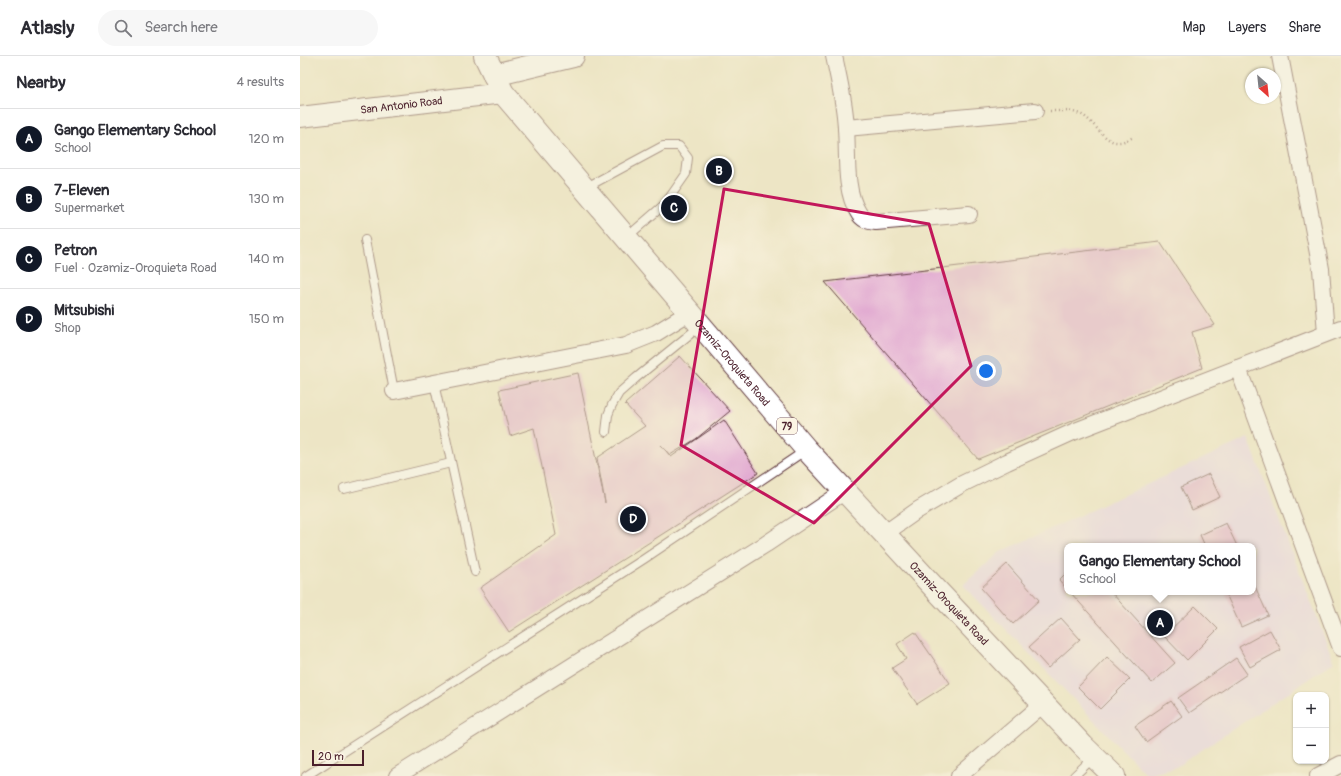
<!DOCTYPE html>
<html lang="en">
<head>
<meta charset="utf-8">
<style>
  :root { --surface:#fff; --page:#f7f7f7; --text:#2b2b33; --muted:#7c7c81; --line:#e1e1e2; --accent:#111827 }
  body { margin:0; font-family:Pangolin,sans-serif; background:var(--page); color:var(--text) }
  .controls { position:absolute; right:12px; bottom:12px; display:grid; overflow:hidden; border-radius:8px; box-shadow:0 1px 3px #0004 }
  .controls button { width:36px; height:36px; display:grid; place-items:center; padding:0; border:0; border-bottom:1px solid var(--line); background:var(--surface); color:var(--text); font:20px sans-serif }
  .compass { position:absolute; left:945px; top:12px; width:36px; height:36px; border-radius:50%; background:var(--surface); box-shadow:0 1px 3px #0004; rotate:153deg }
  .scale { position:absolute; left:12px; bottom:10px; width:52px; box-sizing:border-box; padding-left:4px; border:2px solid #4a1f2b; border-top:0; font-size:11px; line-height:14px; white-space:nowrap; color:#4a1f2b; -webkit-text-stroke:3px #fcf5e5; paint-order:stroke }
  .you { position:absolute; left:686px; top:315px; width:14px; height:14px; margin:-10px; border:3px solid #fff; border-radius:50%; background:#1a73e8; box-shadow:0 0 0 6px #1a73e833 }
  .badge { display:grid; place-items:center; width:26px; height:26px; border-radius:50%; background:var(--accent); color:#fff; font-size:13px; font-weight:700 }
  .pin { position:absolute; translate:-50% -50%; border:2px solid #fff; box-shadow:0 1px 4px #0006 }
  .popup { position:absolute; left:764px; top:487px; width:192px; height:52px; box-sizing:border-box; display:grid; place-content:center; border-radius:8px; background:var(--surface); filter:drop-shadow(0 1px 3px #0005); font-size:13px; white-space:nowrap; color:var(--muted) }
  .popup b { font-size:15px; color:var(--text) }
  .popup::after { content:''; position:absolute; left:50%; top:100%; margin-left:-8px; border:8px solid transparent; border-top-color:var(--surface) }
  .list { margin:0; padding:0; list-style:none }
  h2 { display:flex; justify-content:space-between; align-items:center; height:52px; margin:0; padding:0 16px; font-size:17px }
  h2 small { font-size:13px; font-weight:400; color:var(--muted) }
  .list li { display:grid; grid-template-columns:26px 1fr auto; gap:12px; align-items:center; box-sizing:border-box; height:60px; padding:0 16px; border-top:1px solid var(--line) }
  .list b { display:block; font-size:15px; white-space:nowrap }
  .list p { margin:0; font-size:13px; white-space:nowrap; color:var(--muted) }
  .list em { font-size:13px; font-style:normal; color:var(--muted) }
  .icon { flex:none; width:22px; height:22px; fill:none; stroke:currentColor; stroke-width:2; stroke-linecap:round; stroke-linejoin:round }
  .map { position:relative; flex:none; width:1041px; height:720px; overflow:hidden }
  header { display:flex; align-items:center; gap:24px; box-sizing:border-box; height:56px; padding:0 20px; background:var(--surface); border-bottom:1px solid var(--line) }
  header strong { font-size:19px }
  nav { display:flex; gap:22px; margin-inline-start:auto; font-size:14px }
  .search { width:280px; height:36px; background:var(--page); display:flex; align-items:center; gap:10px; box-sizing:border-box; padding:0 14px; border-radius:22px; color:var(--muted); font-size:15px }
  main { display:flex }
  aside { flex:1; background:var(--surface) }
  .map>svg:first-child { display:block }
  .built { fill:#e7d2f0; fill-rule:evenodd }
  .building { fill:#e2acd2 }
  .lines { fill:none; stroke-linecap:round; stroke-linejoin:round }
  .service-casing { stroke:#623d42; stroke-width:10 }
  .minor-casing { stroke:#623d42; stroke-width:18 }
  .tertiary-casing { stroke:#623d42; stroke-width:22 }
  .secondary-casing { stroke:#623d42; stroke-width:24 }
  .primary-casing { stroke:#623d42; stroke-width:24 }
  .path { stroke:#623d42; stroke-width:2.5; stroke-dasharray:1 3; stroke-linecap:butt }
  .service { stroke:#fff; stroke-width:8 }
  .minor { stroke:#fff; stroke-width:16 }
  .tertiary { stroke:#fff; stroke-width:20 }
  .secondary { stroke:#fff; stroke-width:22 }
  .primary { stroke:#fff; stroke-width:22 }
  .marked { fill:none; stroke:#c2185b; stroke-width:3; stroke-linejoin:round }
  .labels { text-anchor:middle; stroke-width:4; stroke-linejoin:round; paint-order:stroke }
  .shield { fill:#fcf5e5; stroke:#7f5f63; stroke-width:1 }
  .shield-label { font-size:10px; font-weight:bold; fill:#4a1f2b }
  .street-label { font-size:11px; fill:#4a1f2b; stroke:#fcf5e5 }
</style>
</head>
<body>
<header>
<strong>Atlasly</strong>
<div class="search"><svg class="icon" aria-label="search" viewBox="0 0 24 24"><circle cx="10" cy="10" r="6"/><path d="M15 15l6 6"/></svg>Search here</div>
<nav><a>Map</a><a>Layers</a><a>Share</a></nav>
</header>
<main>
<aside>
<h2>Nearby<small>4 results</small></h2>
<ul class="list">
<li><span class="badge">A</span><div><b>Gango Elementary School</b><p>School</p></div><em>120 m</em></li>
<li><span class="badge">B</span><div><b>7-Eleven</b><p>Supermarket</p></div><em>130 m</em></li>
<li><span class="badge">C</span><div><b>Petron</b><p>Fuel · Ozamiz-Oroquieta Road</p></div><em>140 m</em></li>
<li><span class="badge">D</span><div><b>Mitsubishi</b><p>Shop</p></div><em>150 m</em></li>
</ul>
</aside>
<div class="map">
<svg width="1041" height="720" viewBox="0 0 1041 720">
  <rect width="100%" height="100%" fill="#fcf5e5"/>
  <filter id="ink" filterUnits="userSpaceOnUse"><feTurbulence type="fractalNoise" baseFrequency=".025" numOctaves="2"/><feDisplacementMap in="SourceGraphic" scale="8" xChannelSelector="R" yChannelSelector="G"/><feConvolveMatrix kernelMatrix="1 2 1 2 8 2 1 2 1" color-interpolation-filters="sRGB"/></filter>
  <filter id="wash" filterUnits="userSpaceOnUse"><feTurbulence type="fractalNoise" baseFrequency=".012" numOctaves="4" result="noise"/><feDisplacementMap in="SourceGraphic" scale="16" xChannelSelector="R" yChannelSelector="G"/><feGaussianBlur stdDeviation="0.9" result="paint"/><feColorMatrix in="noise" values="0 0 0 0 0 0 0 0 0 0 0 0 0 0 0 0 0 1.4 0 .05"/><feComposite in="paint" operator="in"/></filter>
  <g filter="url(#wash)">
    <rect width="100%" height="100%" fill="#ede5c5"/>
    <path class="built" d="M948,382l86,224 -158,105 -30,7 -183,-189 37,-33zM767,490h186v46h-186z"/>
    <g id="blocks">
      <g class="building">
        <path d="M860,186l55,83 -23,7 10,36 -224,91 -153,-177z"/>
        <path d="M380,300l50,55 -34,28 -26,16 -9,-10 10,12 53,-37 34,53 -249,159 -29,-44 76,-53 -22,-107 -24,8 -11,-46 79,-17 27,130v-1l-8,-44 48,-32 -20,-22z"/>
        <path d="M909,418l11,23 -28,13 -11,-23z"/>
        <path d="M926,467l11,23h-32l-5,-11z"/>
        <path d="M707,508l32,36 -26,24 -32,-36z"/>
        <path d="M767,516v17l-8,-9z"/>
        <path d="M953,526l15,33 -27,12 -16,-35h28z"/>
        <path d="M770,536h41l64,71 -23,20z"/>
        <path d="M895,550l23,23 -31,31 -23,-24z"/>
        <path d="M761,562l19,21 -32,29 -19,-21z"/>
        <path d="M970,574l11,20 -31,17 -11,-20z"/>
        <path d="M615,576l35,51 -33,21 -25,-36 14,-9 -9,-15z"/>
        <path d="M807,601l23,22 -30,30 -22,-22z"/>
        <path d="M936,602l11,16 -58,39 -11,-15z"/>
        <path d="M871,645l11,15 -36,26 -11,-16z"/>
      </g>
    </g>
  </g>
  <g filter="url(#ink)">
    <use href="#blocks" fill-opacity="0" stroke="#623d42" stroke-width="1"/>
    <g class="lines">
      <g class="service-casing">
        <g id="service">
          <path d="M285,132l78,-42h16l9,12 -2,16 -21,30 -38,33"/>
          <path d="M65,184l29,151"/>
          <path d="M134,327l41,189"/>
          <path d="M306,376l2,-17 4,-10 7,-12 17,-15 64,-52"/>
          <path d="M44,433l107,-26"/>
          <path d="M6,720l338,-217 162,-109"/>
          <path d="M774,720l20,-19"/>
        </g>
      </g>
      <g class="minor-casing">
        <g id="minor">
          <path d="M534,0c5,24 11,48 12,72 2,26 -2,62 12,84 4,8 10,9 18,10l93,-8"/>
          <path d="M980,0l41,213 5,64"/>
          <path d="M546,72l189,-17"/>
          <path d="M938,312l103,280"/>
          <path d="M94,335l232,-46 30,-12 34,-21"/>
          <path d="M584,478l34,-24 44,-26 45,-22 66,-30 268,-104"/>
          <path d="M97,720l369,-232 79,-53"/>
          <path d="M659,720l84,-72"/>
          <path d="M1018,720l23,-12"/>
        </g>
      </g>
      <g class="tertiary-casing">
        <g id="tertiary">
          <path id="s1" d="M0,61l203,-24"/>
        </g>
      </g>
      <g class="secondary-casing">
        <path id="secondary" d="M194,19l79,-19"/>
      </g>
      <g class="primary-casing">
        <g id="primary">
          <path id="s2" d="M185,0l18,37 303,356 123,133 154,164 31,30"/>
        </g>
      </g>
      <path class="path" d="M750,55c11,0 22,-1 32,4 12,6 23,29 37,27 5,0 10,-3 15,-5"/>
      <use href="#service" class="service"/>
      <use href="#minor" class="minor"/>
      <use href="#tertiary" class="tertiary"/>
      <use href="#secondary" class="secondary"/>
      <use href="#primary" class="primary"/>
    </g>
  </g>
  <path d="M0 0H1041V720H0ZM424,133l205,35 42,142 -157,157 -133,-78z" fill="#ede5c5" fill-opacity=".55" fill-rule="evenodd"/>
  <path class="marked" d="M424,133l205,35 42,142 -157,157 -133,-78z"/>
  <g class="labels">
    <rect class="shield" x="477" y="362" width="20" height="16" rx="3"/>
    <g class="shield-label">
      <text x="487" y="374">79</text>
    </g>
    <g class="street-label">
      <text dy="4" stroke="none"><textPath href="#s1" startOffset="102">San Antonio Road</textPath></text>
      <text dy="4" stroke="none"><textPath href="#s2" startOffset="395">Ozamiz-Oroquieta Road</textPath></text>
      <text dy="4" stroke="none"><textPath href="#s2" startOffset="719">Ozamiz-Oroquieta Road</textPath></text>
    </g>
  </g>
</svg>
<div class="controls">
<button>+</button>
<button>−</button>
</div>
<svg class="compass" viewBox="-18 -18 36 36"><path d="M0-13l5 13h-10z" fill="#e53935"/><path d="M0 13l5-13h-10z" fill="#7c7c81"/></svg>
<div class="scale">20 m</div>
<div class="you"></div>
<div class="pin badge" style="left:860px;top:567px">A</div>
<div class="popup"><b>Gango Elementary School</b>School</div>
<div class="pin badge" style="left:419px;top:115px">B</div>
<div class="pin badge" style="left:374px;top:152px">C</div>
<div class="pin badge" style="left:333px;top:463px">D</div>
</div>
</main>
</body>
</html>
